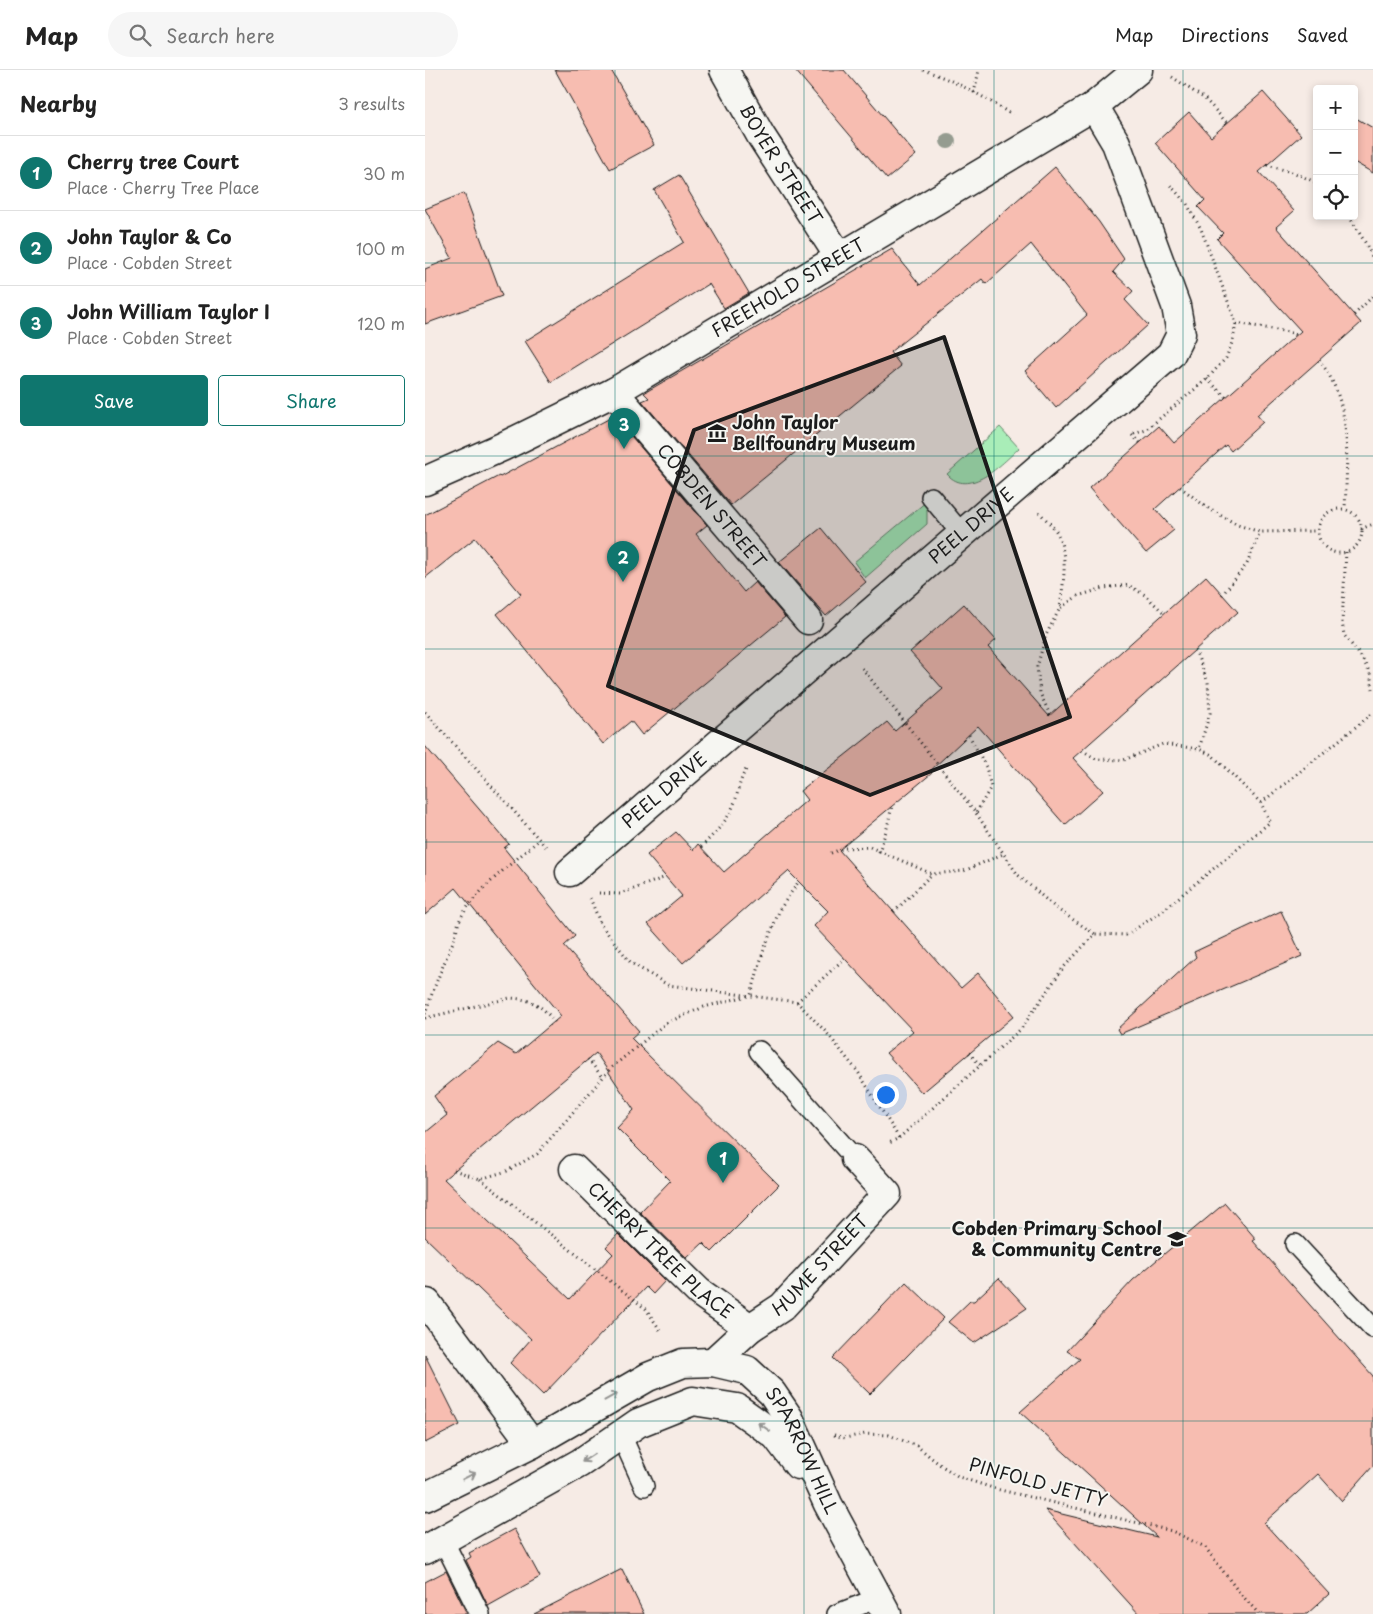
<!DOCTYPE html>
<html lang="en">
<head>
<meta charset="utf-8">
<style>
  :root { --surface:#fff; --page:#f6f6f6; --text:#222; --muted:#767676; --line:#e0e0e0; --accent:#0f766e }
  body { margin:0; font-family:"Playpen Sans",sans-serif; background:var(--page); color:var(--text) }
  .controls { position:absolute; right:15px; top:15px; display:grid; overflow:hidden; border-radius:5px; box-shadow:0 2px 8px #0003 }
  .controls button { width:45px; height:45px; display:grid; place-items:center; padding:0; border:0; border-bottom:1px solid var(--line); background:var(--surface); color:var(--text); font:25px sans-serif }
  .you { position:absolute; left:460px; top:1024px; width:18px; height:18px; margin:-12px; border:4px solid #fff; border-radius:50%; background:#1a73e8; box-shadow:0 0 0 8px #1a73e833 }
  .badge { display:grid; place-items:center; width:32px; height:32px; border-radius:50%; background:var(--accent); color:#fff; font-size:16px; font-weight:700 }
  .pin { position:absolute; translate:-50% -41px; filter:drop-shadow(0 1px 2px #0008) }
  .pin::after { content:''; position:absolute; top:26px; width:18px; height:15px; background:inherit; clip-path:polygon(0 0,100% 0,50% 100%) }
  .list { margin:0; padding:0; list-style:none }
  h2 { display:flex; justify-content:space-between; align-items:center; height:65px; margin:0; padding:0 20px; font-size:21px }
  h2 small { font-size:16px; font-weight:400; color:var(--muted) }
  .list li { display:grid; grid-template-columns:32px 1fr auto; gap:15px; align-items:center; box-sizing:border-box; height:75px; padding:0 20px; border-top:1px solid var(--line) }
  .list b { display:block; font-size:19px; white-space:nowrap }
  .list p { margin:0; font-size:16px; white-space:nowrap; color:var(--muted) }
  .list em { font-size:16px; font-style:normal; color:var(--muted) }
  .actions { display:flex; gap:10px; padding:15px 20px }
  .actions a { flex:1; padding:11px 0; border:1px solid var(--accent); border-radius:5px; text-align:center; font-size:18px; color:var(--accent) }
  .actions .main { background:var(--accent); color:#fff }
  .icon { flex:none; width:28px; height:28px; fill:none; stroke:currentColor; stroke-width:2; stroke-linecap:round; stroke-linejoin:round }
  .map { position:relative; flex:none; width:948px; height:1544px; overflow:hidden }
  header { display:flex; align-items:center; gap:30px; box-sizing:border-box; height:70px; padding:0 25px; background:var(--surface); border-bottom:1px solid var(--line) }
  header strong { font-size:24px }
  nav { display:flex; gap:28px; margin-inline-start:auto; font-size:18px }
  .search { width:350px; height:45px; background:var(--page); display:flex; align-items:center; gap:12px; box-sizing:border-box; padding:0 18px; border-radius:28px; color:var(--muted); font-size:19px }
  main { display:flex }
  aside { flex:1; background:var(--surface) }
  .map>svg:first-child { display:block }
  .green { fill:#a9edb8; stroke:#62846a }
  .building { fill:#f7bdb1; stroke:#1c1c1c }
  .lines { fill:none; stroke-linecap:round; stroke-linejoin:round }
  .service-casing { stroke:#1c1c1c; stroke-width:22 }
  .minor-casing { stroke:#1c1c1c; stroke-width:31 }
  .path { stroke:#1c1c1c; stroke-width:3; stroke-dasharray:1 4; stroke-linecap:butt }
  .service { stroke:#f6f6f2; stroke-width:19 }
  .minor { stroke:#f6f6f2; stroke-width:28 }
  .tree { fill:#959c90 }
  .oneway { stroke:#949492 }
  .marked { fill:#1c1c1c; fill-opacity:0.2; stroke:#1c1c1c; stroke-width:4; stroke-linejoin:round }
  .grid { fill:none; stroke:#0f766e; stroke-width:1; stroke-opacity:0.55 }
  .labels { text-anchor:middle; stroke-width:4; stroke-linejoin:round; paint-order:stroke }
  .street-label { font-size:18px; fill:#1c1c1c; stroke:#f6f6f2 }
  .poi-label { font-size:18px; font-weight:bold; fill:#1c1c1c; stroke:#f6f6f2; text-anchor:start }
</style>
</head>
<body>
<header>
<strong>Map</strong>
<div class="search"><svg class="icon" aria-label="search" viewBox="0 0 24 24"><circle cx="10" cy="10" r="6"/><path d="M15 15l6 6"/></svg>Search here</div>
<nav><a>Map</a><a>Directions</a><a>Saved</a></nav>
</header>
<main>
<aside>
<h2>Nearby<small>3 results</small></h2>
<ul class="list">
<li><span class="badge">1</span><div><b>Cherry tree Court</b><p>Place · Cherry Tree Place</p></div><em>30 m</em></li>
<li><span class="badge">2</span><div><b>John Taylor &amp; Co</b><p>Place · Cobden Street</p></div><em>100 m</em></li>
<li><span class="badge">3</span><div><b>John William Taylor I</b><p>Place · Cobden Street</p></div><em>120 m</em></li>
</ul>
<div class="actions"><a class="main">Save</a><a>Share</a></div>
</aside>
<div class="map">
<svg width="948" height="1544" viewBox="0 0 948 1544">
  <rect width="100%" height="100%" fill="#f6ebe5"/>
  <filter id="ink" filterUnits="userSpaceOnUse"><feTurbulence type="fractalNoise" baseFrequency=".02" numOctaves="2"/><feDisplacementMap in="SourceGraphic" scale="10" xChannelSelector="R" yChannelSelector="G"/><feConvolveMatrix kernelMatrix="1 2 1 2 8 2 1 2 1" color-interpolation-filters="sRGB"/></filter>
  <g filter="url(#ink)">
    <g class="green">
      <path d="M575,357l19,21c-17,16 -50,51 -72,26z"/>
      <path d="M502,431v23l-62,54 -11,-16z"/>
    </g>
    <g class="building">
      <path d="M130,0h56l43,75 -44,24z"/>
      <path d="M370,0h49l72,85 -29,24z"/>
      <path d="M838,22l38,43 -42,37 35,39 -18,16 85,96 -104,92 6,7 -32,29 -5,-6 -71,64 19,21 -28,23 -57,-65 70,-62 15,17 127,-112 -84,-92 6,-6 -25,-26 7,-7 -50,-57 34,-31 22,25z"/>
      <path d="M929,47l19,11v45l-19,-11z"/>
      <path d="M630,97l44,55 25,37 -11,13 20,19 -8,9 23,25 -92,83 -31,-37 62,-56 -56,-71 -45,40 -4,-5 -92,73 11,14 -170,139 -89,-104 7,-3 -5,-5 248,-144 28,36z"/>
      <path d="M254,105l70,118 -25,15 -15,-24 -158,98 -26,-41 159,-99 -30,-52z"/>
      <path d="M39,123l38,103 -77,28v-55l27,-11 -27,-49z"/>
      <path d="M189,346l93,109 -11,9 48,58 11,-10 30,35 -143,118 -11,-14 -28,23 -106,-130 24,-20 -46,-56 -50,40v-63l74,-39 1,1z"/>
      <path d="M396,458l45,54 -40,34 -47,-54z"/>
      <path d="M781,506l32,36 -165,146 30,33 -38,34 -87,-99 -48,45 2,2 -93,77 122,138 17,-15 36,43 -92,77 -36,-40 27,-22 -99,-105 14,-15 -40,-40 -105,92 -35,-39 34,-28 -35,-41 29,-23 17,18 5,-6 26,28 83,-72 -7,-9 87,-69 8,9 48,-42 -33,-37 54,-48 32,36 -8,7 61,69z"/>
      <path d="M0,676l84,98 -5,4 71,88 -11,10 75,85 -8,7 148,147 -67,67 -9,-9 -16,15 -47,-46 30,-31 -53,-53 17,-18 -38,-57 -152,126 126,120 43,-45 -7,-7 12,-13 47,47 -12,13 -7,-7 -103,108 -33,-32 21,-24 -106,-102v-104l22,-18 -13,-19 64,-53 18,11 45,-38 -105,-128 -31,27z"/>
      <path d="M856,841l21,45 -182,78 -3,-5 79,-72 -2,-5z"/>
      <path d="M800,1133l31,36 -3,2 120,135v90l-31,35 -24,-27 -54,49 65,71 -22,20h-168l-94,-104 112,27 -137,-125 60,-53 -13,-8 66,-71z"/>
      <path d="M574,1208l28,30 -53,35 -26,-21 22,-21h4z"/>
      <path d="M481,1212l38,36 -74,76 -37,-36z"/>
      <path d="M0,1285l35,70 -35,18z"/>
      <path d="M89,1459l26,48 -52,29 -22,-46 5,-3 -2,-4z"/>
      <path d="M197,1499l22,45h-110z"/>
      <path d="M21,1501l21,43h-42v-32z"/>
    </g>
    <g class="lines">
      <g class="service-casing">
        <g id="service">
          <path d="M506,427l31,37"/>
          <path d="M334,981l96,108"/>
          <path d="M870,1174l78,84"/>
          <path d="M196,1365l23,51"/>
          <path d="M18,1470l37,74"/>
          <path d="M412,1544l41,-16"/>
        </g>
      </g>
      <g class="minor-casing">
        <g id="minor">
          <path id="s1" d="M299,0l37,66 79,122"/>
          <path id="s2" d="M189,322l194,228"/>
          <path id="s3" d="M0,411l77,-34 112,-55 480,-286 44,-36"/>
          <path id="s4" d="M145,802l601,-518 10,-20 -5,-28 -60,-163 -22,-37"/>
          <path id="s5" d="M149,1099l125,123 51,36"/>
          <path d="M0,1234l2,-1 105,141"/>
          <path id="s6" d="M288,1292l37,-34 32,-21 105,-113 -32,-35"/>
          <path id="s7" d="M0,1427l107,-53 116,-67 35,-14 30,-1 34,8 25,23 17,25 39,86 59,110"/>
          <path d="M0,1480l155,-87 58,-40 55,-22 44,7 39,28 22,29"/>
        </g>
      </g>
      <g class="path">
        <path d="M498,0c31,10 62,27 89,45"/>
        <path d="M747,7l33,22 22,24"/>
        <path d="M549,23l5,-23"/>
        <path d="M842,95l28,8 22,10"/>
        <path d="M924,146l17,28 7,15"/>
        <path d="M929,245l19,-19"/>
        <path d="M811,253l53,9 8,3"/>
        <path d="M894,290c34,43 28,98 26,149"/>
        <path d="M782,309l19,18"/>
        <path d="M709,364l12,-4 61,-51 19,-21 7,-18 3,-17 -35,-94 -14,-25 -17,-19"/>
        <path d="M707,365l8,8"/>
        <path d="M755,417l29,22 29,16 22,7 57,-1"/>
        <circle cx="915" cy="461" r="22"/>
        <path d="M614,442c6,7 17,16 20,25 9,23 4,47 1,71"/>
        <path d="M936,459l12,-5"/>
        <path d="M921,482l-4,70 2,13 16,20 10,18 3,16"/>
        <path d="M797,525l25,-31 13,-32"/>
        <path d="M770,580l13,32 2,31 -11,36"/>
        <path d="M437,598l114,145 42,62 39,34 38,25"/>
        <path d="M0,642l121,135"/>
        <path d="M625,645l-10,-22 -3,-26 9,-32 14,-27 18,-12 26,-8 24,-3 17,10 19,18"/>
        <path d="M544,665l17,32 5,20 -15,26"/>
        <path d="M657,680l14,9 28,1 39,-16 36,5 13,6 49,48"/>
        <path d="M276,777c13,-13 26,-25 33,-43 5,-13 5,-24 13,-36"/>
        <path d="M454,782l8,-24 5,-22"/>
        <path d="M406,783l13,-5 26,-1 62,27 32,-3 39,-17"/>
        <path d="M174,823l21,1 46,-17"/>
        <path d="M165,828l11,27 30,38 37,22 129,17 29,30 32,40 41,66 -12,6"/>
        <path d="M469,842l38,-38"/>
        <path d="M372,932l48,-44"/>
        <path d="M0,944c8,-25 18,-48 28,-72 3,-8 4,-18 9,-26 14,-26 54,-56 77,-76"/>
        <path d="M0,948l85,-20c22,1 31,7 45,24"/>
        <path d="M544,983l11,12"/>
        <path d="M163,989l15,19"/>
        <path d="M474,1068l122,-109 42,-61 32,-34 31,1 35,-23 109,-90 -9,-19 112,-90"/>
        <path d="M29,1100l26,9 27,-8 30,-17 74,-86 55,-45 38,-16 47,-12 12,-43 17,-43 19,-28"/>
        <path d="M55,1109l166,130 16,24"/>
        <path d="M409,1365l11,3 20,-4 24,1 28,11 22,18 20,13 37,12 176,42 33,16 33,44 21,23"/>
      </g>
      <use href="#service" class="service"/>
      <use href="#minor" class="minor"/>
    </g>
    <circle class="tree" cx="523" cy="71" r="8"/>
    <defs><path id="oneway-shaft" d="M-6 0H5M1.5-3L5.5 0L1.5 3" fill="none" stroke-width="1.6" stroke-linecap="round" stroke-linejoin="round" transform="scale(1.25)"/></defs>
    <g class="oneway">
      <use href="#oneway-shaft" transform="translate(186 1327) rotate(-29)"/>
      <use href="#oneway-shaft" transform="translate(339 1357) rotate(-145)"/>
      <use href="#oneway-shaft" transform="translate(163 1388) rotate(146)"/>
      <use href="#oneway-shaft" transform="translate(44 1406) rotate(-27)"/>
    </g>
  </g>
  <path class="marked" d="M519,267l126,380 -200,78 -262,-109 86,-256z"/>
  <path class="grid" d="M190,0v1544M379,0v1544M569,0v1544M758,0v1544M0,193h948M0,386h948M0,579h948M0,772h948M0,965h948M0,1158h948M0,1351h948"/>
  <defs>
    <g id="museum-bare" transform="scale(1.5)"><path d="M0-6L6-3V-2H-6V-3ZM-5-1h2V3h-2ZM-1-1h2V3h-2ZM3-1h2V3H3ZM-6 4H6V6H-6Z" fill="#1c1c1c" stroke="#f6f6f2" stroke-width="2.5" paint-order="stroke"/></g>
    <g id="school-bare" transform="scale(1.5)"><path d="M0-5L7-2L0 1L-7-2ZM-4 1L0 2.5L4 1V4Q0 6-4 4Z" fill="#1c1c1c" stroke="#f6f6f2" stroke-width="2.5" paint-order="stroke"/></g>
  </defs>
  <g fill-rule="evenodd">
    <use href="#museum-bare" x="292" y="363"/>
    <use href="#school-bare" x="752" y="1169"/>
  </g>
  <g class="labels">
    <g class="street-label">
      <text dy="6" stroke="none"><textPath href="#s1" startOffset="110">BOYER STREET</textPath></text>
      <text dy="6" stroke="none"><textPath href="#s3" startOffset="412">FREEHOLD STREET</textPath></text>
      <text dy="6" stroke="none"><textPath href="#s2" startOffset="150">COBDEN STREET</textPath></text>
      <text dy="6" stroke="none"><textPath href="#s4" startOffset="530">PEEL DRIVE</textPath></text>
      <text dy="6" stroke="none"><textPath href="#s4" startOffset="125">PEEL DRIVE</textPath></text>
      <text dy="6" stroke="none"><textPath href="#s5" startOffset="119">CHERRY TREE PLACE</textPath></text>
      <text dy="6" stroke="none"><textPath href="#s6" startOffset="145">HUME STREET</textPath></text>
      <text dy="6" stroke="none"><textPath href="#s7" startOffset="455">SPARROW HILL</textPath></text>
      <text transform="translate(613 1413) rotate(15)" y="6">PINFOLD JETTY</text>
    </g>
    <g class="poi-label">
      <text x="307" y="359">John Taylor<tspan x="307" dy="21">Bellfoundry Museum</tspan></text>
      <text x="737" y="1165" text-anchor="end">Cobden Primary School<tspan x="737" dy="21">&amp; Community Centre</tspan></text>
    </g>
  </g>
</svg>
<div class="controls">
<button>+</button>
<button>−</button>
<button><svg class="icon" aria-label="locate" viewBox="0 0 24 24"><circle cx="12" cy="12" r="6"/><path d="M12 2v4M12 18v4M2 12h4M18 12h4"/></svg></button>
</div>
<div class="you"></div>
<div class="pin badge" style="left:298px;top:1113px">1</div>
<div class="pin badge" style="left:198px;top:512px">2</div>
<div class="pin badge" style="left:199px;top:379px">3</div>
</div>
</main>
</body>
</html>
